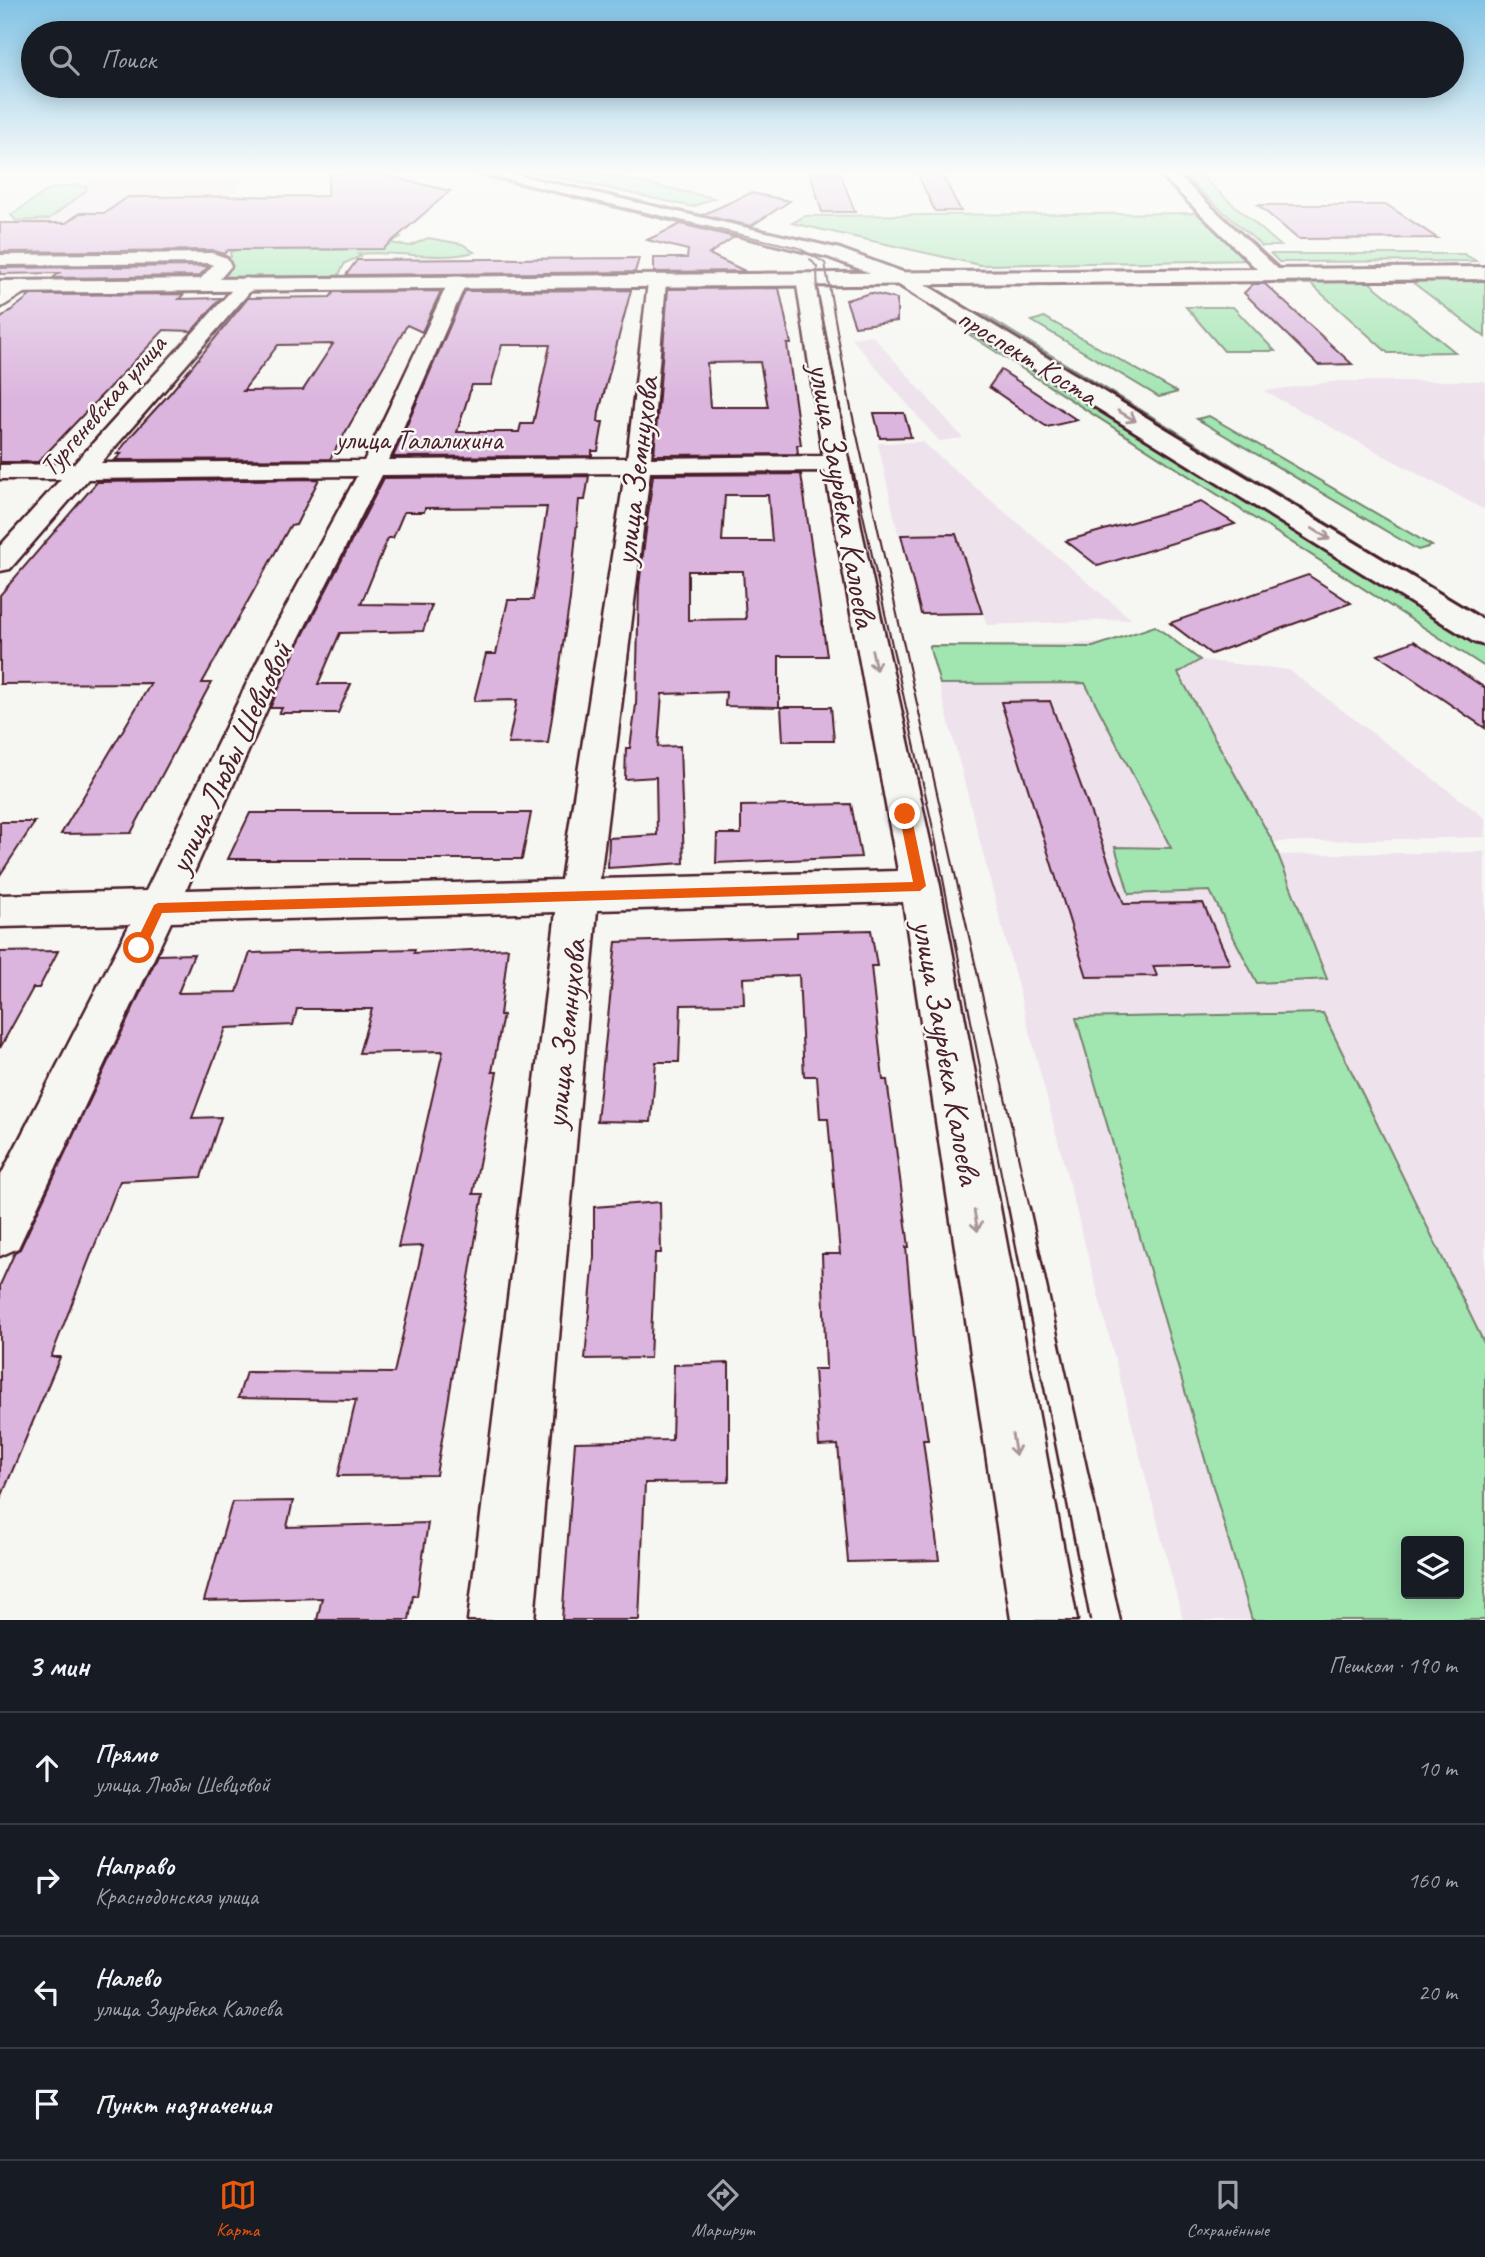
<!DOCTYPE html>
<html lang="ru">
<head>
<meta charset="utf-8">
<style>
  :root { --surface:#171b24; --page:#20242c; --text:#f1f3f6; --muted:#9ea1a6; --line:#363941; --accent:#ea580c }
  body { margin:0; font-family:Caveat,sans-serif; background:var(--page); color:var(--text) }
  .controls { position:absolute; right:21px; bottom:21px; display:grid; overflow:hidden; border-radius:7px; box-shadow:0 4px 18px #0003 }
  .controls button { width:63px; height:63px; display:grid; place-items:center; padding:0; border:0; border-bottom:2px solid var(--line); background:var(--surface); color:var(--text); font:35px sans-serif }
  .stop { position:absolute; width:21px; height:21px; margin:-16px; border:5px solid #ea580c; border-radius:50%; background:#fff }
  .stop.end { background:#ea580c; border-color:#fff; box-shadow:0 2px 7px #0008 }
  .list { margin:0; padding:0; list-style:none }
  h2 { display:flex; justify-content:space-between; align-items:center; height:91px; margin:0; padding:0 28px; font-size:30px }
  h2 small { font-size:23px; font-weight:400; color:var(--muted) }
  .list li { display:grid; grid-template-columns:46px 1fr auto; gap:21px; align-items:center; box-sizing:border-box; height:112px; padding:0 28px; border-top:2px solid var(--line) }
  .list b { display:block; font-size:26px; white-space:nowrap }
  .list p { margin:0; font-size:23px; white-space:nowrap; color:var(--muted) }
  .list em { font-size:23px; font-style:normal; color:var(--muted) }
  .icon { flex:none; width:38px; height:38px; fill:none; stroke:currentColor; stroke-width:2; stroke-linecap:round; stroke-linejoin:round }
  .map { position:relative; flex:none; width:1485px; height:1620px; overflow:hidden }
  .search { position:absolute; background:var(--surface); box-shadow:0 4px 18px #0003; left:21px; right:21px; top:21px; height:77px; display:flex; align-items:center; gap:18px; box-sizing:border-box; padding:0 24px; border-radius:38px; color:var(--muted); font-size:26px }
  .sheet { height:539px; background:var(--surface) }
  nav { display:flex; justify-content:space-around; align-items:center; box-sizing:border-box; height:98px; border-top:2px solid var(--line); background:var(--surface); font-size:19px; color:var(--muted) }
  nav a { display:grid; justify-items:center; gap:4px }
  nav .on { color:var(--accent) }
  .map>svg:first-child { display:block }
  .built { fill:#eee2ec; fill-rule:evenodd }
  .green { fill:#a1e5b1; stroke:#76826e; stroke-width:2; fill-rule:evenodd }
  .building { fill:#dbb5de; stroke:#4a1f2b; stroke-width:2; fill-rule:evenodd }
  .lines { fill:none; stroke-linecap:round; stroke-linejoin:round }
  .minor-casing { stroke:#4a1f2b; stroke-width:5 }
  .tertiary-casing { stroke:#4a1f2b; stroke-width:6 }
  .primary-casing { stroke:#4a1f2b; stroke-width:6 }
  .minor { fill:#f6f6f2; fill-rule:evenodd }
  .tertiary { fill:#f6f6f2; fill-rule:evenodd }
  .primary { fill:#f6f6f2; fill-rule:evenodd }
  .tram-far1 { stroke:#4a1f2b; stroke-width:2 }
  .tram { stroke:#4a1f2b; stroke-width:2.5 }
  .oneway { stroke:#a99598 }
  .route { fill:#ea580c }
  .labels { text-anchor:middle; stroke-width:5; stroke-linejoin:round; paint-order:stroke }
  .far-street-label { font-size:28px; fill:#4a1f2b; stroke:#f6f6f2 }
  .street-label { font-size:33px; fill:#4a1f2b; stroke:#f6f6f2 }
</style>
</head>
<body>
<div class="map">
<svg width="1485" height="1620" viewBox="0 0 1485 1620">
  <rect width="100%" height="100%" fill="#f6f6f2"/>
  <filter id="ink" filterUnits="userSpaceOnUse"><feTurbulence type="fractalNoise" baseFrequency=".0143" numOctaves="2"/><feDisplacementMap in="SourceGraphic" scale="14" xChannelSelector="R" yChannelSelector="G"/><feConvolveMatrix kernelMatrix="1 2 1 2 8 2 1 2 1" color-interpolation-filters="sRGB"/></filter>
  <g filter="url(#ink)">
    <g class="built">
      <path d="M88,180h161l-65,56h-183z"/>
      <path d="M872,335l91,103 -24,3 -88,-103z"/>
      <path d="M1339,381h146v129l-221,-119z"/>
      <path d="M922,442l209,177 -144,6 -30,-91 -59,-1 -20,-90z"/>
      <path d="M1151,642l115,213 219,-3v768h-302l-254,-974zM1406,1541h53v53h-53z"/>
      <path d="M1200,660l89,10 196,148v19l-212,5 -95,-170z"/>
    </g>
    <g class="green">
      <path d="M537,173h60l117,25 -21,9z"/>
      <path d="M1180,173h17l84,73h-19z"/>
      <path d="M75,185l12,2 -1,4 -37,28 -33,2 -5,-6 39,-26z"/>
      <path d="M1204,213l49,47 -273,5 -188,-42 13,-7z"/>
      <path d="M398,235l3,2 -12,6 21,3 18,-8 34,6 12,8c-38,10 -78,-2 -116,2l3,2 -16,7 -7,13 -115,1 5,-4 -7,-14 10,-2 -1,-5 7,-2 124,-1 6,-8z"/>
      <path d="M1271,254h193l12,7 -197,1z"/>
      <path d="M1485,274v63l-73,-55h-43l86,70 -67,1 -77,-69h-34l-9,-9z"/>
      <path d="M1186,307h47l42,44h-51z"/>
      <path d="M979,314h4l502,305v5z"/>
      <path d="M1044,317l133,75h1l-19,5 -127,-76z"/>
      <path d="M986,330l499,312v25l-515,-332z"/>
      <path d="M1209,416l223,130 -14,4 -221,-131z"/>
      <path d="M1155,626l45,34 -22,13 95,169 54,137 -70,4 -47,-92 -81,3 -14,-47 56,1 -86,-165 -145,1 -11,-38 164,1z"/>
      <path d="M1323,1013l162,332v275h-233l-176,-602zM1406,1541h53v53h-53z"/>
    </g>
    <g class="building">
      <path d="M330,173h46l74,18 -67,58 -155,1 -4,4 -12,-4 -212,2v-29h66l14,-10h25l23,-16 199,-1z"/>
      <path d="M810,173h30l15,39h-33z"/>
      <path d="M917,173h24l20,38h-26z"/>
      <path d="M751,193l39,8 -39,25 -49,-11z"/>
      <path d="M1258,205h129l50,33 -139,1z"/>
      <path d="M681,224l53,13 -25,17 36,17 -91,1v-14h33l1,-8 -41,-10z"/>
      <path d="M639,258l-4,14 -289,3 11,-15z"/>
      <path d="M209,266l-10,10 -146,2 6,-5 -59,1v-6z"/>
      <path d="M1253,284h12l87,80 -34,1 -74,-72z"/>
      <path d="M779,288l12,56h-4l14,101h-4l1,9 -144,1 14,-166zM760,362l8,45h-58l-3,-44z"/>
      <path d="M631,290l-32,122 -1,10h5l-5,29h-6v5l-199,1 72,-166zM502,345h48l-17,79h-12l-2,8h-62l15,-47h19z"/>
      <path d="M441,291l-19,41 -15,-7 -77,134 -215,1 6,-6h-4l15,-19 39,-43 77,-94 82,-1 4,-5zM333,344l-30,46 -60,1 35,-46z"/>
      <path d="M871,293l26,6v22l-42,5 -9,-26z"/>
      <path d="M184,294l-5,5 42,-1 -29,33 -28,-1 -126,132h-38v-143l31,-24z"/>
      <path d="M1001,370l76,50 -30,7 -58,-40z"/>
      <path d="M874,413h30l7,24 -31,1z"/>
      <path d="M801,474l26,182h-48v51l-54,-1 1,-14 -64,2 -4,53 22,-1 4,117 -76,5 1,-30 48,-3 -1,-58 -31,2 1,-31h4l6,-43 3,-119 14,-111zM725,495h43l4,46h-50zM688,571h55l3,48 -58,1z"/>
      <path d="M589,476l-4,24h-6l-9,99 -22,144 -40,1 9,-44 -43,1 12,-47h10l12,-54h25l14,-93 -122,1 -1,4h-20l-11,26h-5l-27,66 71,1 -9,26 -83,2 -22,51h33l-13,29h-59l3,-5h-12l29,-65 85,-165z"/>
      <path d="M319,479l-23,46 -6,1 -88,157h9l-80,150 -70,1 90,-151 -151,1v-89l97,-113z"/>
      <path d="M1201,502l34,22 -137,42 -32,-25z"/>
      <path d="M956,534l26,79 -61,1 -20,-79z"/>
      <path d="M1308,575l43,28 -140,51 -41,-31z"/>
      <path d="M1414,641l71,47v40l-107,-73z"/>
      <path d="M1050,701l74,203 79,-1 27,61 -77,2 4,10 -70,1 -86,-275z"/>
      <path d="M781,707h50l3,34h-51z"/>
      <path d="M851,804l10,53 -145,6 1,-29h24v-28z"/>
      <path d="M250,813h281l-9,46h-294z"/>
      <path d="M0,822h35l-35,53z"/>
      <path d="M871,930l6,36h-6l12,114h4l22,167h-3l10,114 12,79h-5l16,120 -91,2 -10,-117 -19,1 -5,-77h12l-4,-115h18l-12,-135h-8l-3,-43h-13l-5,-101 -56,3 1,26 -63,1 -2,57h-23l-5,60 -54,-1 19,-179 181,-5v-5z"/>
      <path d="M508,948l-8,67h3l-11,57h5l-24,122h10l-47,281 -98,1 18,-76 -118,-2 8,-26 148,1 29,-127 -25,1 45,-196 -84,2 13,-44h-75l-4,16 -67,3 -34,90 29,-1 -20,60 -81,4 -69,176h9l-60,143v-215l15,-33 5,-3 138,-294 36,-1 -16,39 59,-1 13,-39 165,-4 -1,4z"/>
      <path d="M58,951l-19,37h-6l-33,60v-96z"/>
      <path d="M660,1202l1,51h-6l-5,105 -65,1 9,-102v-50z"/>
      <path d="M729,1363v119l-84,1 -6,137h-77l13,-178 97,-2 2,-75z"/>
      <path d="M293,1501l-6,26 141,-4 -11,73h-4l-4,24h-92l5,-22 -118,3 28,-99z"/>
    </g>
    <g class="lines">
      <g class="minor-casing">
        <g id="minor">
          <path d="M212,253l15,5 4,8 -20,23 -7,2 -9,-6 18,-20 -4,-2 -209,2v-10z"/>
          <path d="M805,274l9,5 48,253 78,354 137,734h-66l-108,-718 -306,8 -63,710h-66l88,-708 -385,10 -153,326 -18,8v-79l130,-253 -130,3v-32l146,-4 121,-249 90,-166 -269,3 -78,90 -10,2v-25l61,-67h-61v-14l74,-1 167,-184 6,-2 9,6 -3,4 -152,175 263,-2 84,-178 9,-5 9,5 -77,177 238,-2 21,-176 9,-5 9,5 -15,176 172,-2 -27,-177zM825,471l73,400 -298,8 50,-407zM625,473l-64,407 -375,10 111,-248 85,-167z"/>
          <path d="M20,281l7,2 2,4 -2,4 -27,17v-15z"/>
        </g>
      </g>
      <g class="tertiary-casing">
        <path id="tertiary" d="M1159,173h16l103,96 207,-2v12l-1485,14v-12l1257,-12z"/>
      </g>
      <g class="primary-casing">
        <path id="primary" d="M480,173h28l332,76 68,25 577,347v24l-11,-3 -580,-360 -66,-25z"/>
      </g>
      <use href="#minor" class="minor"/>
      <use href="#tertiary" class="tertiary"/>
      <use href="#primary" class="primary"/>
      <g class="tram-far1">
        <path d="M469,173l330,75 26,15 25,141 180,805"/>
        <path d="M810,259l7,8 1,30 27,137 89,399 74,376"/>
      </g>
      <g class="tram">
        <path d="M1008,1207l82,413"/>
        <path d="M1030,1207l91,413"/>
      </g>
    </g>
    <defs><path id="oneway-shaft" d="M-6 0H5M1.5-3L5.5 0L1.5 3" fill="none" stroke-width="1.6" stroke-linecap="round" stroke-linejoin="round" transform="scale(1.75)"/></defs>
    <g class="oneway">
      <use href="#oneway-shaft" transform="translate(1127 416) rotate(30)"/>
      <use href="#oneway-shaft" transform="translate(1321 534) rotate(32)"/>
      <use href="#oneway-shaft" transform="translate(874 660) rotate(78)"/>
      <use href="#oneway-shaft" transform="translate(976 1221) rotate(80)"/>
      <use href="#oneway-shaft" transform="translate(1014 1445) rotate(80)"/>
    </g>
  </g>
  <linearGradient id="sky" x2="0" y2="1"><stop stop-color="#81c3e5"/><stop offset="0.43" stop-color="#fbfbf9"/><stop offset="1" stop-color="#fbfbf9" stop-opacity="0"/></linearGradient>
  <rect width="1485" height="400" fill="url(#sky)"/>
  <path class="route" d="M905,809l6,5 15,72 -6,5 -758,22 -18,39h-9l-2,-4 21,-43 4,-2 755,-21 -14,-68z"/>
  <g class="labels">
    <g class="far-street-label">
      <text transform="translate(1028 356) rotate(32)" y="10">проспект Коста</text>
      <text transform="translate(102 405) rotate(-49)" y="10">Тургеневская улица</text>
      <text x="419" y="449">улица Талалихина</text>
    </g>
    <g class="street-label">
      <text transform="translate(635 471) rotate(-83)" y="12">улица Земнухова</text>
      <text transform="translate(844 495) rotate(80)" y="12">улица Заурбека Калоева</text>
      <text transform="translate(229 757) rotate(-65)" y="12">улица Любы Шевцовой</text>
      <text transform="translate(564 1034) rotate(-84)" y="12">улица Земнухова</text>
      <text transform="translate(948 1052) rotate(80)" y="12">улица Заурбека Калоева</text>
    </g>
  </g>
</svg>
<div class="controls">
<button><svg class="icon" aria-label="layers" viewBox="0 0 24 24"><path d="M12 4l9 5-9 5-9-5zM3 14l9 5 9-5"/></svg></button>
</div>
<div class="stop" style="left:139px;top:948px"></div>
<div class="stop end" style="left:905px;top:814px"></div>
<div class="search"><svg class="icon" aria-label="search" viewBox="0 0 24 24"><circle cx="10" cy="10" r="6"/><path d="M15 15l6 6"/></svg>Поиск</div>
</div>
<section class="sheet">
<h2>3 мин<small>Пешком · 190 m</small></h2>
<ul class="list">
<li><svg class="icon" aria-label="ahead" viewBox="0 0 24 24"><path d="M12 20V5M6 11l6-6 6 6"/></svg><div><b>Прямо</b><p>улица Любы Шевцовой</p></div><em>10 m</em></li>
<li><svg class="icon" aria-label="right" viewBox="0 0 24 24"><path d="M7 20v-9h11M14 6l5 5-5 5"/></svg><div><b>Направо</b><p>Краснодонская улица</p></div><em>160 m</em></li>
<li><svg class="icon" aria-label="left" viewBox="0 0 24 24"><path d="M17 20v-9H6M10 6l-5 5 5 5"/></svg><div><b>Налево</b><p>улица Заурбека Калоева</p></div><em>20 m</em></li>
<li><svg class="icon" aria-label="arrive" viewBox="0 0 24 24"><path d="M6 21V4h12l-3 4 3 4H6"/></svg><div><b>Пункт назначения</b></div></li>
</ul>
</section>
<nav>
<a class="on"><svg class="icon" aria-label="map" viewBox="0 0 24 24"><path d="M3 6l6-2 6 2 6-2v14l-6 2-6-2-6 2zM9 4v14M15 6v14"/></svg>Карта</a>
<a><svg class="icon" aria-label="directions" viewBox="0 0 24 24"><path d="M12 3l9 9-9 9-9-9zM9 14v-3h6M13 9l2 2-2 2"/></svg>Маршрут</a>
<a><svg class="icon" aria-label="saved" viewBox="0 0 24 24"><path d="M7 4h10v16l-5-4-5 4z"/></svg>Сохранённые</a>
</nav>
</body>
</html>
